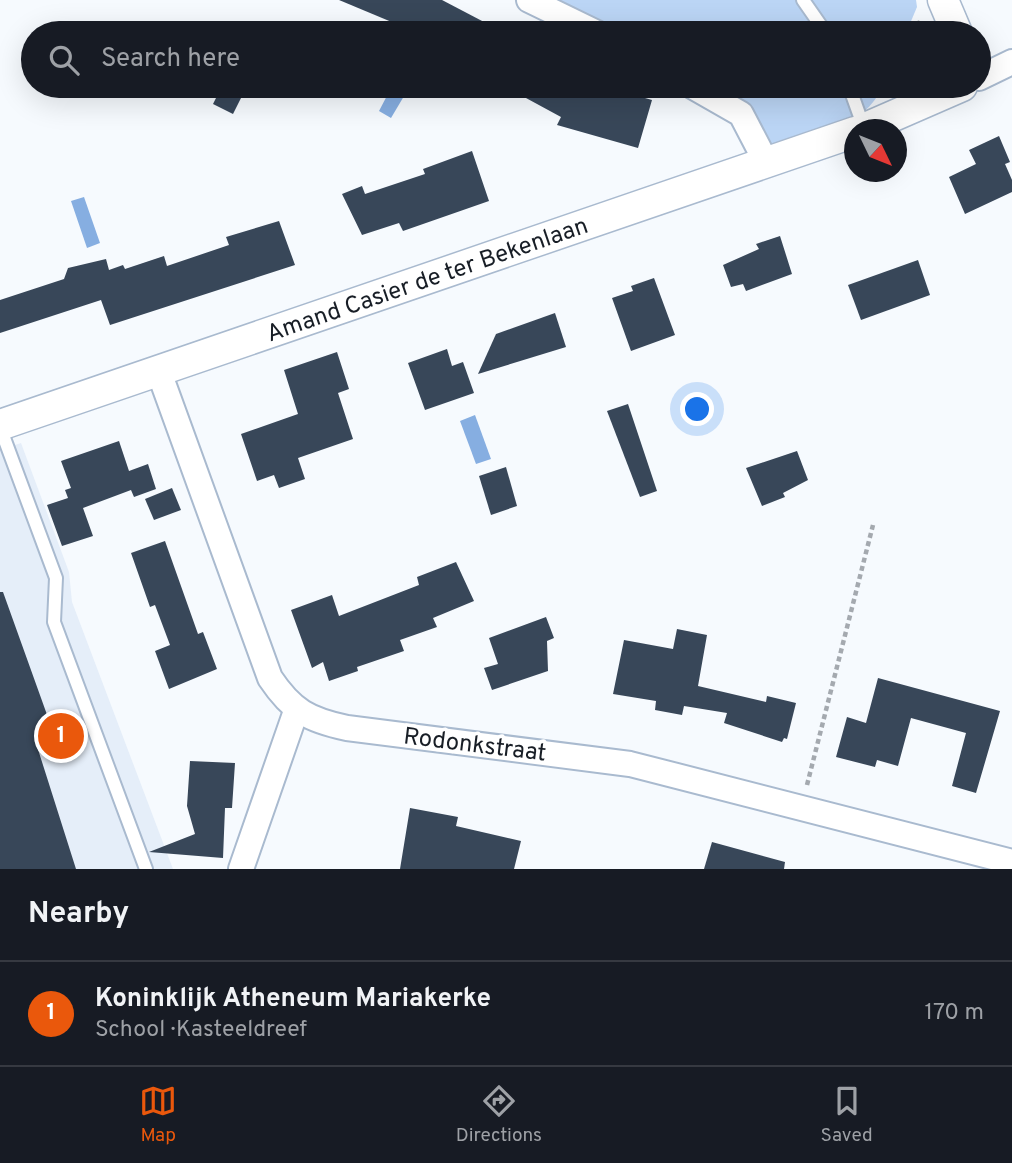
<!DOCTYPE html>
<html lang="en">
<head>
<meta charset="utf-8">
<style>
  :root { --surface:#171b24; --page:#20242c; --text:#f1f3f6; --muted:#9ea1a6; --line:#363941; --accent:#ea580c }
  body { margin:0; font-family:Overpass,sans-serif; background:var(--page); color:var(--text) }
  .compass { position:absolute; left:844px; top:119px; width:63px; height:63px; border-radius:50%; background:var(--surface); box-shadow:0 7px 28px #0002; rotate:133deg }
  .you { position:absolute; left:698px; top:410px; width:24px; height:24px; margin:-18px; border:5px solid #fff; border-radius:50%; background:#1a73e8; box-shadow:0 0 0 10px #1a73e833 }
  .badge { display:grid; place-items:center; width:46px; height:46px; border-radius:50%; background:var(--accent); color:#fff; font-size:23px; font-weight:700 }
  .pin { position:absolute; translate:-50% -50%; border:4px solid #fff; box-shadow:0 2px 7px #0006 }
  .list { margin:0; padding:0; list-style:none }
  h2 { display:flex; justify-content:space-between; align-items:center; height:91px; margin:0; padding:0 28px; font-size:30px }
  h2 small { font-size:23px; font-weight:400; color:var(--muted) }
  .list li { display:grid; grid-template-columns:46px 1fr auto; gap:21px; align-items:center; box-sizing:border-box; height:105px; padding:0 28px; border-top:2px solid var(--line) }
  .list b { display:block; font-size:26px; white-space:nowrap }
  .list p { margin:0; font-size:23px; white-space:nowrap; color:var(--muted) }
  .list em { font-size:23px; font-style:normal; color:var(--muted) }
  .icon { flex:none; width:38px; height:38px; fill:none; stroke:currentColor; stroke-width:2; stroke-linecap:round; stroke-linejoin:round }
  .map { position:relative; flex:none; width:1012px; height:869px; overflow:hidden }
  .search { position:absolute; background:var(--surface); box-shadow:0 7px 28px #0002; left:21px; right:21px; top:21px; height:77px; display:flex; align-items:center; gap:18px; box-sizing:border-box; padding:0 24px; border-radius:38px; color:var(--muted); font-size:26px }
  .sheet { height:196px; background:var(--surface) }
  nav { display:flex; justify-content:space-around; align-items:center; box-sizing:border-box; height:98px; border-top:2px solid var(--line); background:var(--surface); font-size:19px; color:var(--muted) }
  nav a { display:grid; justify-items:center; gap:4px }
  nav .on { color:var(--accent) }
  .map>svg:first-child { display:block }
  .built { fill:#e5eef9 }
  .green { fill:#bbd5f5 }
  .water { fill:#86aee1 }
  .building { fill:#384759 }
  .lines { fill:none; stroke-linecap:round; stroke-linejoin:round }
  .service-casing { stroke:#a9bacf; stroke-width:16 }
  .minor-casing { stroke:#a9bacf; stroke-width:28 }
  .tertiary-casing { stroke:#a9bacf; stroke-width:33 }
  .path { stroke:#a4a9af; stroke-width:4.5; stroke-dasharray:5 3.5; stroke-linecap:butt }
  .service { stroke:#fff; stroke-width:12 }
  .minor { stroke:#fff; stroke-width:24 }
  .tertiary { stroke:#fff; stroke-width:30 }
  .labels { text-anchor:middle; stroke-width:7; stroke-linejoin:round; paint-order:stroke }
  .street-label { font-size:24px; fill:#181e26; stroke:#fff }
</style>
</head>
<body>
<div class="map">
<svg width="1012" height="869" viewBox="0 0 1012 869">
  <rect width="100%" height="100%" fill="#f6fafe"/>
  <path class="built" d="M21,443l48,129 3,30 101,267h-173v-419z"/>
  <g class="green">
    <path d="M554,0h362l1,7 -11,26h-285z"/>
    <path d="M728,86h155c-19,42 -69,52 -110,67l-21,-43z"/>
  </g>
  <g class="water">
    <path d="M385,86h25l-19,32 -12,-7 11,-21z"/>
    <path d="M84,197l16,46 -13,5 -16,-47z"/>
    <path d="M475,415l16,44 -15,5 -16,-43z"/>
  </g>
  <g class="building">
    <path d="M339,0h103l63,33h-87z"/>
    <path d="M222,86h25l-14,28 -20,-10z"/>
    <path d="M504,86h99l49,14 -14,48 -81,-23 4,-8z"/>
    <path d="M999,136l11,26 -5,2 7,16v12l-47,22 -16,-37 27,-13 -7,-14z"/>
    <path d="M472,151l17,50 -86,30 -4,-8 -37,12 -20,-41 20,-8 3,8 60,-20 -2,-5z"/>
    <path d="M279,221l16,44 -185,60 -9,-25 -101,33v-33l64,-21 4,-11 38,-9 3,11 14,-5 2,4 39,-13 3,10 62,-21 -3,-8z"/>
    <path d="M780,236l12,38 -46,17 -3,-7 -12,3 -8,-22 36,-16 -3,-5z"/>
    <path d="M918,260l12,35 -69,25 -13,-35z"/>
    <path d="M654,278l21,57 -44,16 -19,-53 21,-7 -2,-5z"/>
    <path d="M555,313l11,34 -88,27 18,-40z"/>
    <path d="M447,349l5,17 11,-4 11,31 -49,17 -17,-47z"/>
    <path d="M337,352l12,37 -11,4 15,46 -55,19 7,21 -26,9 -5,-13 -17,6 -16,-47 57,-20 -14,-44z"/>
    <path d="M628,404l29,87 -17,6 -33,-86z"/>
    <path d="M119,441l10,30 19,-7 8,25 -22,8 -3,-7 -48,18 10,28 -31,10 -15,-41 21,-7 -3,-8 6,-2 -10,-27z"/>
    <path d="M797,451l11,29 -25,13 2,4 -23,9 -16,-38z"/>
    <path d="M506,467l11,39 -26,9 -12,-39z"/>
    <path d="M172,488l9,22 -27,10 -9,-21z"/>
    <path d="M165,541l33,93 5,-2 14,37 -48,20 -14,-38 15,-6 -15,-40 -5,2 -19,-54z"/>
    <path d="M456,562l18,39 -41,17 4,9 -37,13 4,11 -47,16 1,4 -29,10 -6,-19 -11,6 -21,-58 41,-15 7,21 80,-31 -2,-8z"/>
    <path d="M0,592h3l52,145 -19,6 40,126h-76z"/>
    <path d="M546,617l8,21 -7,3 1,30 -56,19 -8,-22 14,-4 -9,-26z"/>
    <path d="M677,629l30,6 -9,51 68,16 1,-6 29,7 -9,36 -3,-1 -2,4 -58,-19 3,-10 -43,-7 -2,9 -27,-5 1,-9 -43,-7 11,-54 49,9z"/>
    <path d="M878,678l122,33 -24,82 -24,-7 14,-53 -55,-15 -13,48 -21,-6 -2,7 -39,-10 11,-40 19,6z"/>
    <path d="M190,761l45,2 -3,45h-7l-2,50 -74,-6 46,-18 -8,-28z"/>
    <path d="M410,808l48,9 -2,9 65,15 -7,28h-114z"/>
    <path d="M712,842l73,20 -1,7h-80z"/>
  </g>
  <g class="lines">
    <g class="service-casing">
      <g id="service">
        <path d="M803,0l23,33"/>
        <path d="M849,86l15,42"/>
        <path d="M0,427l56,151 -2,44 92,247"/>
      </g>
    </g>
    <g class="minor-casing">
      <g id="minor">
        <path d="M529,0l68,33"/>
        <path d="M979,78l33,-16"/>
        <path d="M692,86l49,28 25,48"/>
        <path d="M159,372l111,306c22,33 39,42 77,50l283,36 382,98"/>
        <path d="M241,869l55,-158"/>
      </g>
    </g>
    <g class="tertiary-casing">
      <g id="tertiary">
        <path d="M943,0l14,33"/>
        <path d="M861,130l101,-44"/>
        <path d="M0,425l855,-293"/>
      </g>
    </g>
    <g class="path">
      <path d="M915,33l5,-12"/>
      <path d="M807,785l66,-260"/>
    </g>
    <use href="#service" class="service"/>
    <use href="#minor" class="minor"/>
    <use href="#tertiary" class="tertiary"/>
  </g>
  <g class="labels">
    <g class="street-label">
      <text transform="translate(427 279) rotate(-19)" y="8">Amand Casier de ter Bekenlaan</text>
      <text transform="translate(475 744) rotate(7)" y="8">Rodonkstraat</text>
    </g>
  </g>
</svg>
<svg class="compass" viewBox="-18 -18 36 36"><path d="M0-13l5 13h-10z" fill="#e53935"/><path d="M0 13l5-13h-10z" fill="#9ea1a6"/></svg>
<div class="you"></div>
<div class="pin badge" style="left:61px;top:736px">1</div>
<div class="search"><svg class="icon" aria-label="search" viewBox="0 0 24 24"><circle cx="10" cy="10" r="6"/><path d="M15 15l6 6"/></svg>Search here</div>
</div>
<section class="sheet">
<h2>Nearby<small></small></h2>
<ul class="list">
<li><span class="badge">1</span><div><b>Koninklijk Atheneum Mariakerke</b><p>School · Kasteeldreef</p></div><em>170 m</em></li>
</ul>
</section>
<nav>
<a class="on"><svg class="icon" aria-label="map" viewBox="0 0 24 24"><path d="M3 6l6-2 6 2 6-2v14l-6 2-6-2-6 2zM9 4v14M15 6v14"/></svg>Map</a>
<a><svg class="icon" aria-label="directions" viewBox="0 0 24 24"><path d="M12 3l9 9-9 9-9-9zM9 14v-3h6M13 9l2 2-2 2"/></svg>Directions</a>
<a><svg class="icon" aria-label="saved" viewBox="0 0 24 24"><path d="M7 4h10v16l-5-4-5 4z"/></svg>Saved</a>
</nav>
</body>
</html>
